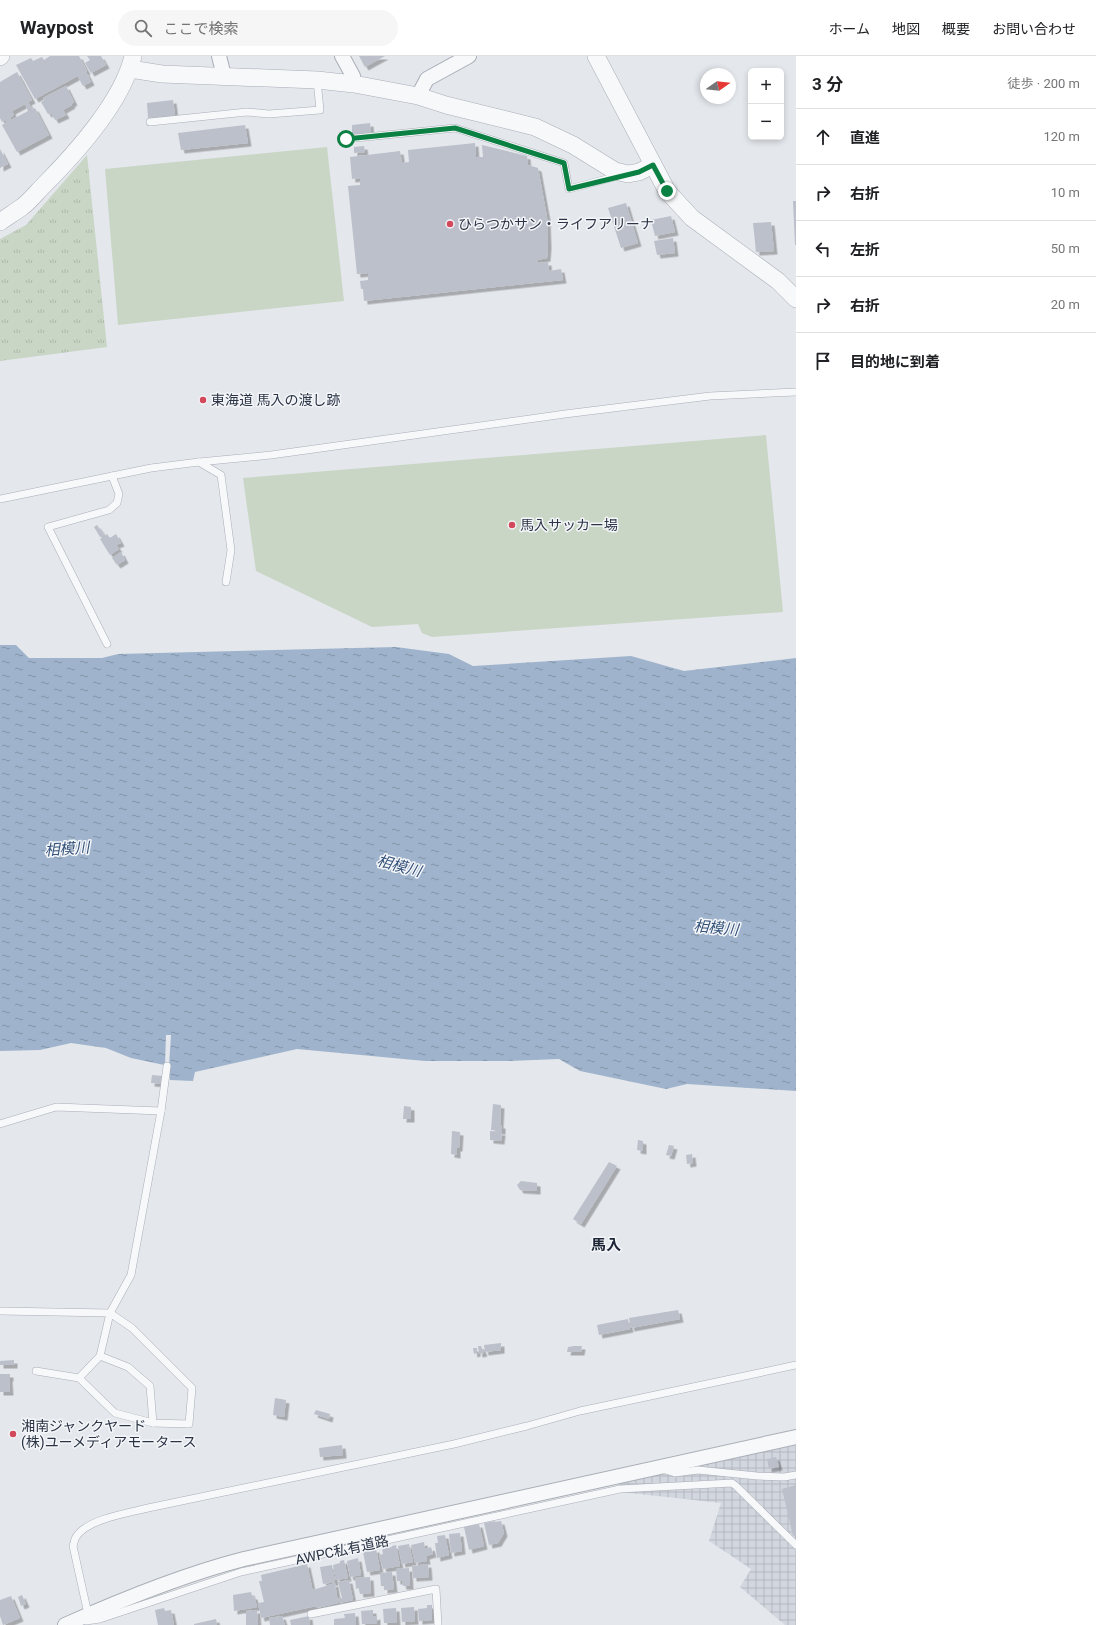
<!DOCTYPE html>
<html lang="ja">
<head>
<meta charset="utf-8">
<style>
  :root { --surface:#fff; --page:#f6f6f6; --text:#202124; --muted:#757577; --line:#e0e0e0 }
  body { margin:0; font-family:Roboto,"Noto Sans JP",sans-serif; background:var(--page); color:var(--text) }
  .controls { position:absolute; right:12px; top:12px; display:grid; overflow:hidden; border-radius:6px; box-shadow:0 2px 6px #0003 }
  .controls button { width:36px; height:36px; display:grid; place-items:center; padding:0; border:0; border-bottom:1px solid var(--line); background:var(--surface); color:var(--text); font:20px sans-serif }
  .compass { position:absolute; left:700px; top:12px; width:36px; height:36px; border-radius:50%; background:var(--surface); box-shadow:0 2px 6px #0003; rotate:76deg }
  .stop { position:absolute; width:12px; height:12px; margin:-9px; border:3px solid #0b8043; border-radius:50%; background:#fff }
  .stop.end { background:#0b8043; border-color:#fff; box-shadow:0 1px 4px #0008 }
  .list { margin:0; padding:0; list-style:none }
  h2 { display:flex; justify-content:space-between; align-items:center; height:52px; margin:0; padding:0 16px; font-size:17px }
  h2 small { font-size:13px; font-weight:400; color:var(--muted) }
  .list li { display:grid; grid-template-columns:26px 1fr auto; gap:12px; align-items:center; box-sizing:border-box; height:56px; padding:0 16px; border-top:1px solid var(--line) }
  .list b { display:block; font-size:15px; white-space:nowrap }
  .list em { font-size:13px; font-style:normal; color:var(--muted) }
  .icon { flex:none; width:22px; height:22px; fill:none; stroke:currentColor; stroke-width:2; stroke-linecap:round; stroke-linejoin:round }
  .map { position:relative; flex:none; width:796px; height:1569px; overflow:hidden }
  header { display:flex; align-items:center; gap:24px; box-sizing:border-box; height:56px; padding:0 20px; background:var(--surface); border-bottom:1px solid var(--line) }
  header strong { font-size:19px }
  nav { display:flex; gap:22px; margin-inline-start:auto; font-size:14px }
  .search { width:280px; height:36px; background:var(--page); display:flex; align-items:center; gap:10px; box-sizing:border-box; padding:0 14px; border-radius:22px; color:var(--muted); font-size:15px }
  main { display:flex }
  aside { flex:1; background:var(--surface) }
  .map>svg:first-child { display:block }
  .industrial { fill:url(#industrial-grid) }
  .grass { fill:#c9d6c5 }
  .park { fill:url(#park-tufts) }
  .water { fill:url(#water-ripples) }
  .pier { fill:#e4e7ec }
  .building { fill:#bbc0ca; fill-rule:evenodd; filter:url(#shadow) }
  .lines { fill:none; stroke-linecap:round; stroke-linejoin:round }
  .service-casing { stroke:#a9aeb7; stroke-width:8 }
  .minor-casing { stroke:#a9aeb7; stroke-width:16 }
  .tertiary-casing { stroke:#a9aeb7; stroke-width:18 }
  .service { stroke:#f7f8fa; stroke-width:7 }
  .minor { stroke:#f7f8fa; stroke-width:14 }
  .tertiary { stroke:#f7f8fa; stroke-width:17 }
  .route { stroke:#0b8043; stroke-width:5 }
  .poi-dot { fill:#d1495b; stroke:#f4f6f9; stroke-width:1.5 }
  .labels { text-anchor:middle; stroke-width:3; stroke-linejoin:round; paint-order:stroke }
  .poi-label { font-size:14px; fill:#2b3445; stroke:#f4f6f9; text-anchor:start }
  .street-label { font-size:14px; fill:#2b3445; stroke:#f4f6f9 }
  .water-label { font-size:15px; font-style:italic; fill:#34527a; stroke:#f4f6f9 }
  .neighbourhood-label { font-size:15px; font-weight:bold; fill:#1d2536; stroke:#f4f6f9 }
</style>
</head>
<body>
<header>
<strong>Waypost</strong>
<div class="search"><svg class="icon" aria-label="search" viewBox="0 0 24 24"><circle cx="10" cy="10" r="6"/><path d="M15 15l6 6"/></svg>ここで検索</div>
<nav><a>ホーム</a><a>地図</a><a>概要</a><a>お問い合わせ</a></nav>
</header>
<main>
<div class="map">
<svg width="796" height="1569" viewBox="0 0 796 1569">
  <defs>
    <pattern id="industrial-grid" width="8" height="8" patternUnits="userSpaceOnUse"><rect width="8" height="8" fill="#d2d6de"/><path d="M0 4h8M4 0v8" fill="none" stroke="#b4b8c0"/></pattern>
    <pattern id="park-tufts" width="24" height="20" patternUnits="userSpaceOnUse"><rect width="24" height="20" fill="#c9d6c5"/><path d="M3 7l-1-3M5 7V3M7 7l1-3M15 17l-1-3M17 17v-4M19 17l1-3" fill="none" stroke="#adb8ab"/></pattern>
    <pattern id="water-ripples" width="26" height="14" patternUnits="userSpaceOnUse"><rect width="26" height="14" fill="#9fb4cc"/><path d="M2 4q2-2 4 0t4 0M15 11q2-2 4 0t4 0" fill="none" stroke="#8293a7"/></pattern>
    <filter id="shadow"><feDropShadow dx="3.5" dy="3.5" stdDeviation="0" flood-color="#0004"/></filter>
  </defs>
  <rect width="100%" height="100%" fill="#e4e7ec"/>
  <path class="industrial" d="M796,1389v180h-11l-45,-38 11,-18 -42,-28 12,-38 -100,-11 -2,-9z"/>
  <g class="grass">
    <path d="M327,91l17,154 -226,24 -13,-156z"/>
    <path d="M766,379l17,177 -351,25 -10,-4 -4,-9 -46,3 -116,-56 -13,-93z"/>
  </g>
  <path class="park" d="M87,99l20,192 -107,14v-122l26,-14z"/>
  <path class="water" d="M0,589h16l13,13h73l16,-4 278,-7 53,7 24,12 158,-10 53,15 112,-13v433l-109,-7 -21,5 -86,-18 -21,-12 -50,2h-84l-128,-12 -102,23 -2,9 -23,-1 -1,-14 -38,-8 -25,-10 -35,-5 -31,7 -40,1z"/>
  <path class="pier" d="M166,979h5l-2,31 -4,-1z"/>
  <g class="building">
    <path d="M50,0h29l8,15 -52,28 -19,-34 15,-7 2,3 9,-4 2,3z"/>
    <path d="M87,0h14l5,9 -15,8 -6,-10 5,-3z"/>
    <path d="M359,0h26l-20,11z"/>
    <path d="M17,16l15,28 -4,2 4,7 3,-1 14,27 -32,17 -15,-27 5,-3 -1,-2 -4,2 -2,-4v-36zM25,48l3,7 -17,9 -1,-2 4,-3 -2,-4z"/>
    <path d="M86,16l5,10 -8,4 -5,-9z"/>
    <path d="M66,30l8,16 -3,2 1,1 -9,5 3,5 -11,5 -4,-7 -3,1 -7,-12 3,-2 -1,-2z"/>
    <path d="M173,44l2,15 -27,3 -1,-15z"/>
    <path d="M370,67l1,10 -19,2v-10z"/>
    <path d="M245,69l3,18 -67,7 -3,-17z"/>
    <path d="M475,87l1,14h7l-1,-12 45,11 1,9 10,3 9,49 1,28 -1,13 -10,2 1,3 10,-1 1,9 12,-2 2,11 -199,21 -1,-12h-2l-1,-8 8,-1v-7l-11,1 -9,-88 12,-1v-7l-8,1 -2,-22 50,-6 2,12 7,-1 -1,-12z"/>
    <path d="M364,90l1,6 -11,1v-6z"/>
    <path d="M0,93l8,15 -8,4z"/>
    <path d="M793,145h3v44h-1z"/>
    <path d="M626,147l12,40 -17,5 -13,-40z"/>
    <path d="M671,160l4,16 -20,4 -4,-16z"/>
    <path d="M771,166l3,29 -18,1 -3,-29z"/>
    <path d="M673,182l2,15 -18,2 -3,-14z"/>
    <path d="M97,469l7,10 -4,2 -6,-10z"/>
    <path d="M107,478l3,4 6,-4 5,9 -5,2 3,4 -9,6 -10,-16z"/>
    <path d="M121,496l4,8 -8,5 -5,-7z"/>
    <path d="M152,1019l11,1v8l-12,-1z"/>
    <path d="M493,1048l8,1 -1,20h2v6l-11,-1z"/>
    <path d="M404,1050l7,1v12h-8z"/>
    <path d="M452,1075l8,1 -1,16h-2v7l-6,-1z"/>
    <path d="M490,1075l12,1 -1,9 -11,-1z"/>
    <path d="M638,1084l5,1v10l-6,-1z"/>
    <path d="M669,1089l5,1 -3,10 -5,-1z"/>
    <path d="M692,1098l1,9 -6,1 -1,-9z"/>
    <path d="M609,1106l8,4 -36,58 -8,-5z"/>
    <path d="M521,1125l16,2v8l-17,-1 -3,-5z"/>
    <path d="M678,1254l2,9 -49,9 -2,-10z"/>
    <path d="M628,1263l2,10 -31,6 -2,-10z"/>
    <path d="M501,1287v7l-16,2 -1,-7z"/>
    <path d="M478,1290h3l3,7 -5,1z"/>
    <path d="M574,1290h8l-1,6h-14l1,-5z"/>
    <path d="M473,1292h4v5l-3,1z"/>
    <path d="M14,1304v5h-14v-4z"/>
    <path d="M0,1318h10v4h-1l1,14h-10z"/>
    <path d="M275,1342l11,2 -2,17 -11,-2z"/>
    <path d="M316,1354l14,4 -1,5 -15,-5z"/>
    <path d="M342,1389l1,10 -23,2 -1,-9z"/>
    <path d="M776,1401l3,10 -10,2 -2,-10z"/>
    <path d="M796,1429v50l-3,1 -11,-47z"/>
    <path d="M495,1465v1l6,-1 3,12 -6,10 -9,2 -5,-22z"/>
    <path d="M479,1468l5,22 -15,4 -5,-23z"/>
    <path d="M460,1477l2,18 -11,2 -2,-19z"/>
    <path d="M445,1479l4,20 -12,3 -2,-15h3l-1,-7z"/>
    <path d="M424,1486l1,7 6,-2 2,7 -7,2 1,5 -12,2 -4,-18z"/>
    <path d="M409,1488l4,18 -11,2 -4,-18z"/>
    <path d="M396,1489l4,21 -17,3 -4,-14 4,-1 -1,-5 10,-2v-1z"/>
    <path d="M376,1493l4,21 -13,2 -4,-20z"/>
    <path d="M358,1502l3,17 -11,2 -3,-16z"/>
    <path d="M344,1504l4,18 -12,2 -3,-15 7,-2v-2z"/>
    <path d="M307,1508l9,42 -55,12 -3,-15 6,-1 -5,-21h3l-1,-6z"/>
    <path d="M428,1508l1,13 -16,1 -1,-12z"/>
    <path d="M332,1509l3,17 -12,2 -3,-17z"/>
    <path d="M409,1512l1,18h-7l-1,-5h-5l-1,-12z"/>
    <path d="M392,1516l2,17 -10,1v-4h-3l-1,-13z"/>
    <path d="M370,1521l1,16 -11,1 -1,-6 -3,1 -1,-11z"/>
    <path d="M349,1524l4,20 -14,3 -1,-5h4l-4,-16z"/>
    <path d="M335,1527l3,20 -21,5 -4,-18z"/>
    <path d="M251,1536l1,4h2l3,11 -23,4 -1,-16z"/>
    <path d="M22,1539l4,9 -5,2 -3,-9z"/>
    <path d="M11,1540l9,22 -17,7 -3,-9v-16z"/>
    <path d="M427,1549h5v15l-13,1 -1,-12 9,-1z"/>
    <path d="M414,1551l1,14 -13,1 -1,-14z"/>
    <path d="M164,1552l1,3 6,-1 3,15h-16l-3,-15z"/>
    <path d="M396,1552l1,15h-13l-1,-14z"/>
    <path d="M257,1554l1,15h-12v-14z"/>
    <path d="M373,1554v7l4,-1v8h-15l-1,-13z"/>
    <path d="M355,1557l1,12h-22v-6l11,-1 -1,-4z"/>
    <path d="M282,1560l3,9h-15l-1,-7z"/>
    <path d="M309,1560l1,9h-19l-1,-5z"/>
    <path d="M216,1563l1,5 -3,1h-20v-1z"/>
  </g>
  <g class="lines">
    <g class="service-casing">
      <g id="service">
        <path d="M150,66l97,-10 22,2 51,-4 -3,-30"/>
        <path d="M346,83l109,-11 109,35 5,26 49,-13"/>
        <path d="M199,406l22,13 10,75 -5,32"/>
        <path d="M0,443l151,-31 48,-6 72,-7 294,-41 145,-18 86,-4"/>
        <path d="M107,588l-59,-117 61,-17 8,-7 2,-9 -7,-18"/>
        <path d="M0,1068l56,-17 105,4"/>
        <path d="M0,1255l110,2 21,-38 30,-164 6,-45"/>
        <path d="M100,1300l28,11 22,19 3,37"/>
        <path d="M36,1315l43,7 36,35 38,10 36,1 3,-36 -60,-60 -22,-15 -10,43 -21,22"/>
        <path d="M662,1413l13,4 23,-3 59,6 27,1 12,-2"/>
        <path d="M88,1558l-15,-68c1,-2 1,-6 3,-9 11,-18 52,-24 72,-29l306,-64 73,-18 53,-15 216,-46"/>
        <path d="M311,1558l125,-25 2,36"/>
        <path d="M86,1565l14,-2 141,-47 379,-83 112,-6 4,3 60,59"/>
      </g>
    </g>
    <g class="minor-casing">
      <g id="minor">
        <path d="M219,0l5,20"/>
        <path d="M342,0l11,20 1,8"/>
        <path d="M418,40l9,-17 42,-23"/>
        <path d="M65,1569c58,-26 117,-50 179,-66l552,-122"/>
      </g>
    </g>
    <g class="tertiary-casing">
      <g id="tertiary">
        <path d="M596,0l71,135 25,27 86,63 18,18"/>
        <path d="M0,1l1,-1"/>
        <path d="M130,13l32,5 155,6 37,4 64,12 28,9 89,22 38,18 42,26 13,3 11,-2 14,-7"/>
        <path d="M0,166c7,-5 15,-10 22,-15 8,-6 15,-15 22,-22 32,-32 79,-85 89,-129"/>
      </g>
    </g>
    <use href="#service" class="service"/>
    <use href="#minor" class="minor"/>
    <use href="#tertiary" class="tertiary"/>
  </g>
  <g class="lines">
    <path class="route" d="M346,83l109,-11 109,35 5,26 70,-17 14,-7 14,26"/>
  </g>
  <g class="poi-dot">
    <circle cx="450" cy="168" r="4"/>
    <circle cx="203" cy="344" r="4"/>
    <circle cx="512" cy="469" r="4"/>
    <circle cx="13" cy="1378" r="4"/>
  </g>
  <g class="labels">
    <g class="poi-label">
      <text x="458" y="173">ひらつかサン・ライフアリーナ</text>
      <text x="211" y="349">東海道 馬入の渡し跡</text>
      <text x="520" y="474">馬入サッカー場</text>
      <text x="21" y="1375">湘南ジャンクヤード<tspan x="21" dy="16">(株)ユーメディアモータース</tspan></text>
    </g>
    <g class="street-label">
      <text transform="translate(342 1494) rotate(-12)" y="5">AWPC私有道路</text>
    </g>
    <g class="water-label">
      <text transform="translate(67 793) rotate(-4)" y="5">相模川</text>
      <text transform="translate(399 810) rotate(15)" y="5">相模川</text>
      <text transform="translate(716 872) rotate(5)" y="5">相模川</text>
    </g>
    <g class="neighbourhood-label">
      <text x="606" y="1194">馬入</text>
    </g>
  </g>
</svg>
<div class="controls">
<button>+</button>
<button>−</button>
</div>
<svg class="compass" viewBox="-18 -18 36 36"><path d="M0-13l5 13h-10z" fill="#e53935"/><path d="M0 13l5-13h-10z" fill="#757577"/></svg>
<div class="stop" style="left:346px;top:83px"></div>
<div class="stop end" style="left:667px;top:135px"></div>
</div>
<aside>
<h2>3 分<small>徒歩 · 200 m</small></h2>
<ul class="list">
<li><svg class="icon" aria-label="ahead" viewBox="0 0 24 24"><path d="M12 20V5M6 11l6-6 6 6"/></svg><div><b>直進</b></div><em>120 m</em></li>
<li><svg class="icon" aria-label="right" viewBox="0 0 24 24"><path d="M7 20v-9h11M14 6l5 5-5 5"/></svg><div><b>右折</b></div><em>10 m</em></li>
<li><svg class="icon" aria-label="left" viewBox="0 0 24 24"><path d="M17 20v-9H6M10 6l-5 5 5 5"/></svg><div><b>左折</b></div><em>50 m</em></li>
<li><svg class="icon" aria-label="right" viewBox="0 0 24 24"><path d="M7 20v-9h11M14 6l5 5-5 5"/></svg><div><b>右折</b></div><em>20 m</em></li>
<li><svg class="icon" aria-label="arrive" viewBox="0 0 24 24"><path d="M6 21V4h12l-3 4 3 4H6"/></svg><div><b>目的地に到着</b></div></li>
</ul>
</aside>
</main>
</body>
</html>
